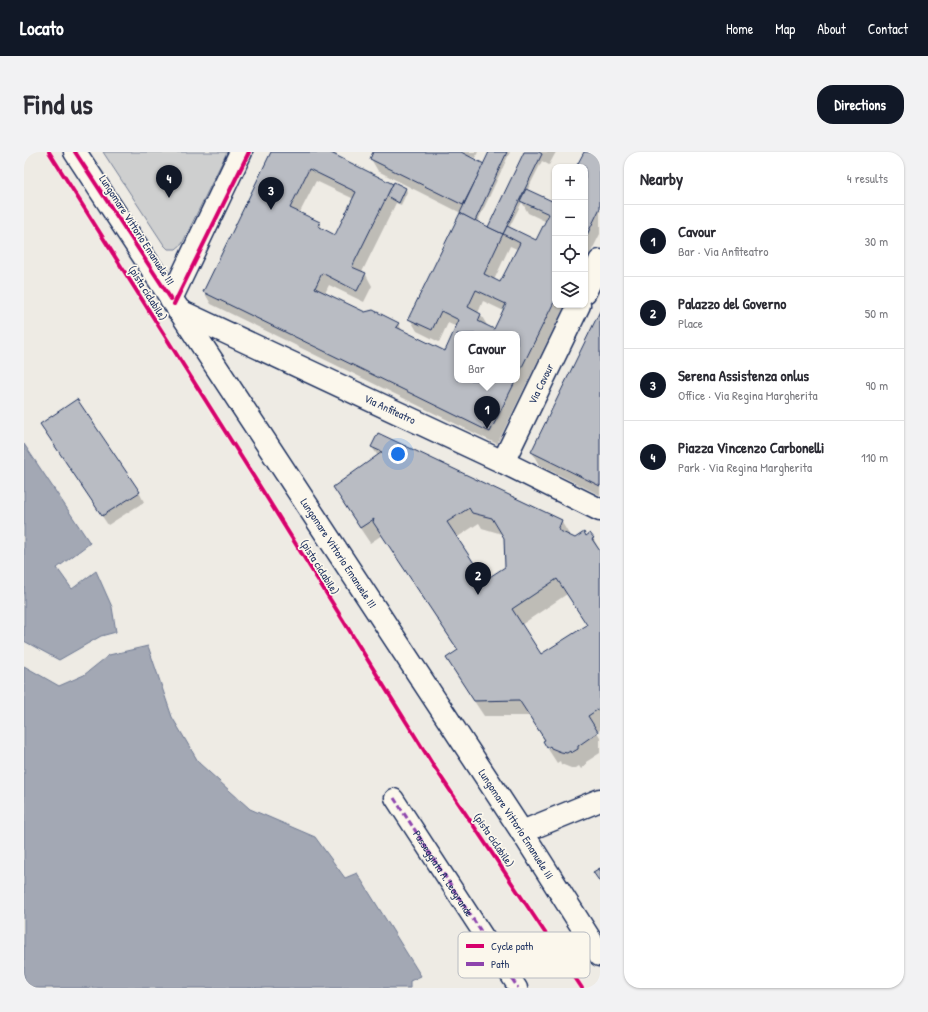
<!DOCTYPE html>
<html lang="en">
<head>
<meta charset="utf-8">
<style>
  :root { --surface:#fff; --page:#f2f2f3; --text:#2b2b33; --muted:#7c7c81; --line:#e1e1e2; --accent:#111827 }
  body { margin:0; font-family:"Patrick Hand",sans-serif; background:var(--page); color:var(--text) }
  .controls { position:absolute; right:12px; top:12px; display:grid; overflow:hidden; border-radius:8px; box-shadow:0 1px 3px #0004 }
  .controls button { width:36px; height:36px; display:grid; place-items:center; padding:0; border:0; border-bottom:1px solid var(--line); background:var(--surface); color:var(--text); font:20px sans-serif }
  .you { position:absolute; left:374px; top:302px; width:14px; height:14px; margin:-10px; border:3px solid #fff; border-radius:50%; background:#1a73e8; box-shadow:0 0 0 6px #1a73e833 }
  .badge { display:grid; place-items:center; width:26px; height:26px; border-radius:50%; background:var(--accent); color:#fff; font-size:13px; font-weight:700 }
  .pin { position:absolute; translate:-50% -33px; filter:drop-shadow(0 1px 2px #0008) }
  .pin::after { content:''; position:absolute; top:21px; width:14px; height:12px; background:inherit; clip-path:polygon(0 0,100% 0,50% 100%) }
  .popup { position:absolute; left:430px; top:179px; width:66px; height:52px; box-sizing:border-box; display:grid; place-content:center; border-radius:8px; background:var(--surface); filter:drop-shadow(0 1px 3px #0005); font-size:13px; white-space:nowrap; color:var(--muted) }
  .popup b { font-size:15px; color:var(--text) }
  .popup::after { content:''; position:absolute; left:50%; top:100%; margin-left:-8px; border:8px solid transparent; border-top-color:var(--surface) }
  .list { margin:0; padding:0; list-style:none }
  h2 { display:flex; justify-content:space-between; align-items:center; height:52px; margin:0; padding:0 16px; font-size:17px }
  h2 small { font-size:13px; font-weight:400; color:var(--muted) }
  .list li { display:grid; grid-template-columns:26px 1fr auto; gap:12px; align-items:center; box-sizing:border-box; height:72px; padding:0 16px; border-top:1px solid var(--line) }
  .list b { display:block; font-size:15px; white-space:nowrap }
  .list p { margin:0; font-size:13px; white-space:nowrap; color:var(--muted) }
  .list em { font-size:13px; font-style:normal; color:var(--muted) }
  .icon { flex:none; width:22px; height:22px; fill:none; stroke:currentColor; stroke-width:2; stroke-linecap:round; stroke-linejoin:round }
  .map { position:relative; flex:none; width:576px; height:836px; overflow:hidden; border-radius:16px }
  header { display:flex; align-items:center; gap:24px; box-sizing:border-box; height:56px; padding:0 20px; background:var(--accent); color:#fff }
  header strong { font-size:19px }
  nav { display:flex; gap:22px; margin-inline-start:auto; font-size:14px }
  .intro { display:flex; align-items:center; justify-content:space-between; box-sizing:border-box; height:96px; padding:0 24px }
  h1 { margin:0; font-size:28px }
  .button { padding:10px 18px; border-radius:16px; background:var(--accent); color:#fff; font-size:14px; font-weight:700 }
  main { display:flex; gap:24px; padding:0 24px }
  aside { flex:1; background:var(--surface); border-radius:16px; box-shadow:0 1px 3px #0004 }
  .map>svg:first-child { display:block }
  .green { fill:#cecfcf; stroke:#747f96 }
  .water { fill:#a3a8b4; stroke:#6d7892 }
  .shadow { fill:#0003; fill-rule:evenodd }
  .building { fill:#b9bcc3; stroke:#1b2f5e; fill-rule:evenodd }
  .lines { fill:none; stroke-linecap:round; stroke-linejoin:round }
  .pedestrian-casing { stroke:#1b2f5e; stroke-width:21 }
  .minor-casing { stroke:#1b2f5e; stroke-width:25 }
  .secondary-casing { stroke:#1b2f5e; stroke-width:25 }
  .pedestrian { stroke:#fbf7ec; stroke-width:18 }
  .minor { stroke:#fbf7ec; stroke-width:22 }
  .secondary { stroke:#fbf7ec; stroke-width:22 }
  .quiet { stroke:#8e44ad; stroke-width:3; stroke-dasharray:6 3; stroke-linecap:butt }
  .cycleway-casing { stroke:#fbf7ec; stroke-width:6 }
  .cycleway { stroke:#d6006c; stroke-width:4 }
  .labels { text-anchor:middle; stroke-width:3.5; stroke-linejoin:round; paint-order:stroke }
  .street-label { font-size:11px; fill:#1b2f5e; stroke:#fbf7ec }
  .key { fill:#fbf7ec; stroke:#b8bbc1; stroke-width:1 }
  .key-label { font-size:11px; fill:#1b2f5e }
</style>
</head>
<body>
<header>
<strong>Locato</strong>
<nav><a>Home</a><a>Map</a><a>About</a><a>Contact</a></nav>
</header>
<div class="intro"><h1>Find us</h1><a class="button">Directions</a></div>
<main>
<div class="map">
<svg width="576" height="836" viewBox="0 0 576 836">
  <rect width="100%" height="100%" fill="#eeebe4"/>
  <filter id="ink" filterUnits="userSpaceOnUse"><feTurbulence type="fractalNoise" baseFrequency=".025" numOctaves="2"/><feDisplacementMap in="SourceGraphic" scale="8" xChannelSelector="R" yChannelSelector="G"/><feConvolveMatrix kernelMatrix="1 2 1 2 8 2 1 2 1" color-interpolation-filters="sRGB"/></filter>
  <g filter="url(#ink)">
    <path class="green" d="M79,0h124l-45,92 -6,5h-8l-4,-4z"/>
    <g class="water">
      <path d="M0,292l66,99 -33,25 15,21 24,-18 16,36 4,25 -15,4 -42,24 -35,-19z"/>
      <path d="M124,494l24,71 27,46 51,46 65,28 30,41 12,-5 64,103 -11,5v7h-386v-322l35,20 25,-11 25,-20z"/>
    </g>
    <g class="shadow">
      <path d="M249,0h64l-2,4 57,28 14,5 1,3 -6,13 -5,-2 -34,69 3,1 7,13 -8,16 -35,-17 -4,8 40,20 33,10 5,9 42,20 12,-25 -9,-4 -9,19 -22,-11 -7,-12 51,-106 -83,-42 -7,-12 3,-7h104l-3,6 -4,-2v2l13,8 6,-14h20l-33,71 13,6 35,-76 -3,-1h34l-7,13 -7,-4 -15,30 25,12 3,-6v108h10l-68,139 -286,-140 -7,-12zM292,29l38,18 -18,37 -13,-6 -4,-7 -20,-9zM498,50l6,11 19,9 -10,20 -28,-14zM486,94l7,3 -17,34 -6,-3zM459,149l21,10 -9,19 -7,-3 -7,-12 -3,-2zM433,182h60v46h-60z"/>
      <path d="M561,0h15v82l-15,30v-97h-8z"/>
      <path d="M576,162v181l-61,-30 -7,-13z"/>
      <path d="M22,281l93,59 5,10 -36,23z"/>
      <path d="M348,295l189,74 9,15 5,3 11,-2 7,1 7,13v179l-3,2 3,5v16l-14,9v3l-5,4 -2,-3 -3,2h-5l-10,-4 -1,-3 -3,2 -9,-14 7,-5 -7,2v2l-4,-6 1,-1 -16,-25h-45l-28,-42 2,-23 -76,-116 -12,8 -27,-40 35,-47zM455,371l3,5 20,6 3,5 1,29 -21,14 -29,-44zM543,442l21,32 -47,30 -20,-31z"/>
    </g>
    <g class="building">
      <path d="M247,0h58l64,32 -41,83 14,6 -9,18 -35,-18 -7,15 50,24 8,-2 26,13 -3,4 49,24 14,-31 -18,-9 -9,19 -24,-11 52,-106 43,21 4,-8 29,14 13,-26 -29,-13 6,-12 26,12 3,-6v105l-38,77v-43h-60v46h59l-26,52 -287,-140zM285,17l47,23 -21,43 -17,-9 2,-4 -30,-14zM479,82l17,9 -20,39 -16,-8zM452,138l30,14 -12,25 -16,-8 3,-7 -13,-7z"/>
      <path d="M349,0h88l23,12 -21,41 -93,-46z"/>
      <path d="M465,0h18l-32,69 -15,-8z"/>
      <path d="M500,0h15l3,2 -39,80 -15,-7z"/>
      <path d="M560,0h16v56l-15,31v-72h-9z"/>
      <path d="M370,30l12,6 -7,15 -12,-7z"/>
      <path d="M576,159v175l-69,-34z"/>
      <path d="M53,247l63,93 -38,24 -62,-92z"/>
      <path d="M354,281l184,87 -4,10 17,8 9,-6 2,4 4,-3 4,5 -2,1 8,12v157l-12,8 10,16 -20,14v3l-7,4 -1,-2 -3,2 -6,-1 -10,-4 -1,-2 -3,2 -4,-7 2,-1 -26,-40 -45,1 -28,-43 12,-8 -85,-128 1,-3 -14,9 -27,-41 49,-35 -11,-5zM445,356l3,5 20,5 12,20 1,29 -20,13 -38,-58zM533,427l30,46 -46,29 -29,-45z"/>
      <path d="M576,716v14l-7,-10z"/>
    </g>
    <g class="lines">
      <g class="pedestrian-casing">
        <g id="pedestrian">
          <path id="s1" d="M370,646l124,190"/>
        </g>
      </g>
      <g class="minor-casing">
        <g id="minor">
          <path d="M561,140l15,-31"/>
          <path d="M147,147l70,-147"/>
          <path id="s2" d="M154,158l325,152 97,48"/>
          <path id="s3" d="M479,310l76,-157"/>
          <path d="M498,680l78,-32"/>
        </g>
      </g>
      <g class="secondary-casing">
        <g id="secondary">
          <path id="s4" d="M51,0l447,680 78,123"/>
        </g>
      </g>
      <use href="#pedestrian" class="pedestrian"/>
      <use href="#minor" class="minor"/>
      <use href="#secondary" class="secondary"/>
      <path class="quiet" d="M370,646l124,190"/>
      <g class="cycleway-casing">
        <g id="cycleway">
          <path d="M25,0l220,349 164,264 149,223"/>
          <path d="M51,0l96,147"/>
          <path d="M150,152l75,-152"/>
        </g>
      </g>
      <use href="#cycleway" class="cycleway"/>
    </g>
  </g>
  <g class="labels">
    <g class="street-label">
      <text transform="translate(113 78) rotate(57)" y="4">Lungomare Vittorio Emanuele III</text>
      <text transform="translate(124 141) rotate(58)" y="4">(pista ciclabile)</text>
      <text dy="4" stroke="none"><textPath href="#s3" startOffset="87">Via Cavour</textPath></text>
      <text dy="4" stroke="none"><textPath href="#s2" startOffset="234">Via Anfiteatro</textPath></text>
      <text dy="4" stroke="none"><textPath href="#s4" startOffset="480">Lungomare Vittorio Emanuele III</textPath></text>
      <text transform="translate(296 415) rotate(58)" y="4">(pista ciclabile)</text>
      <text dy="4" stroke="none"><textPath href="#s4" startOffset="804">Lungomare Vittorio Emanuele III</textPath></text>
      <text transform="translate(470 688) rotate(56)" y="4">(pista ciclabile)</text>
      <text dy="4" stroke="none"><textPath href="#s1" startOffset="90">Passeggiata A. Leogrande</textPath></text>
    </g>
  </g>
  <rect x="434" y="780" width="132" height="46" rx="6" class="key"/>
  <rect x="442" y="792" width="18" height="4" fill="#d6006c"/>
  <rect x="442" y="810" width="18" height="4" fill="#8e44ad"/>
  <g class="key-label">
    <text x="467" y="798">Cycle path</text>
    <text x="467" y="816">Path</text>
  </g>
</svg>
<div class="controls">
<button>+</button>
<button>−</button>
<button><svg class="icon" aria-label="locate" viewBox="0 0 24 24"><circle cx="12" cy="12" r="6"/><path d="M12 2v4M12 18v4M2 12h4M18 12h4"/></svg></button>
<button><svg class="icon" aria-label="layers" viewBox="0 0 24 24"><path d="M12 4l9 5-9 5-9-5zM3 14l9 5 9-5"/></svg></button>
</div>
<div class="you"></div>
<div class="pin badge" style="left:463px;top:277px">1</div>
<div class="popup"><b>Cavour</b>Bar</div>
<div class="pin badge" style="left:454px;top:443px">2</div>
<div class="pin badge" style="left:247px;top:58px">3</div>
<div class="pin badge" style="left:145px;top:46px">4</div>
</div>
<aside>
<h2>Nearby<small>4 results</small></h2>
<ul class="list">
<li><span class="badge">1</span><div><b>Cavour</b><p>Bar · Via Anfiteatro</p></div><em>30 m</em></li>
<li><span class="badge">2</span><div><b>Palazzo del Governo</b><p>Place</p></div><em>50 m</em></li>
<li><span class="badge">3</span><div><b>Serena Assistenza onlus</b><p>Office · Via Regina Margherita</p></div><em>90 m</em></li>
<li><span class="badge">4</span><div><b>Piazza Vincenzo Carbonelli</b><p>Park · Via Regina Margherita</p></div><em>110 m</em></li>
</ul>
</aside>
</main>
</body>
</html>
